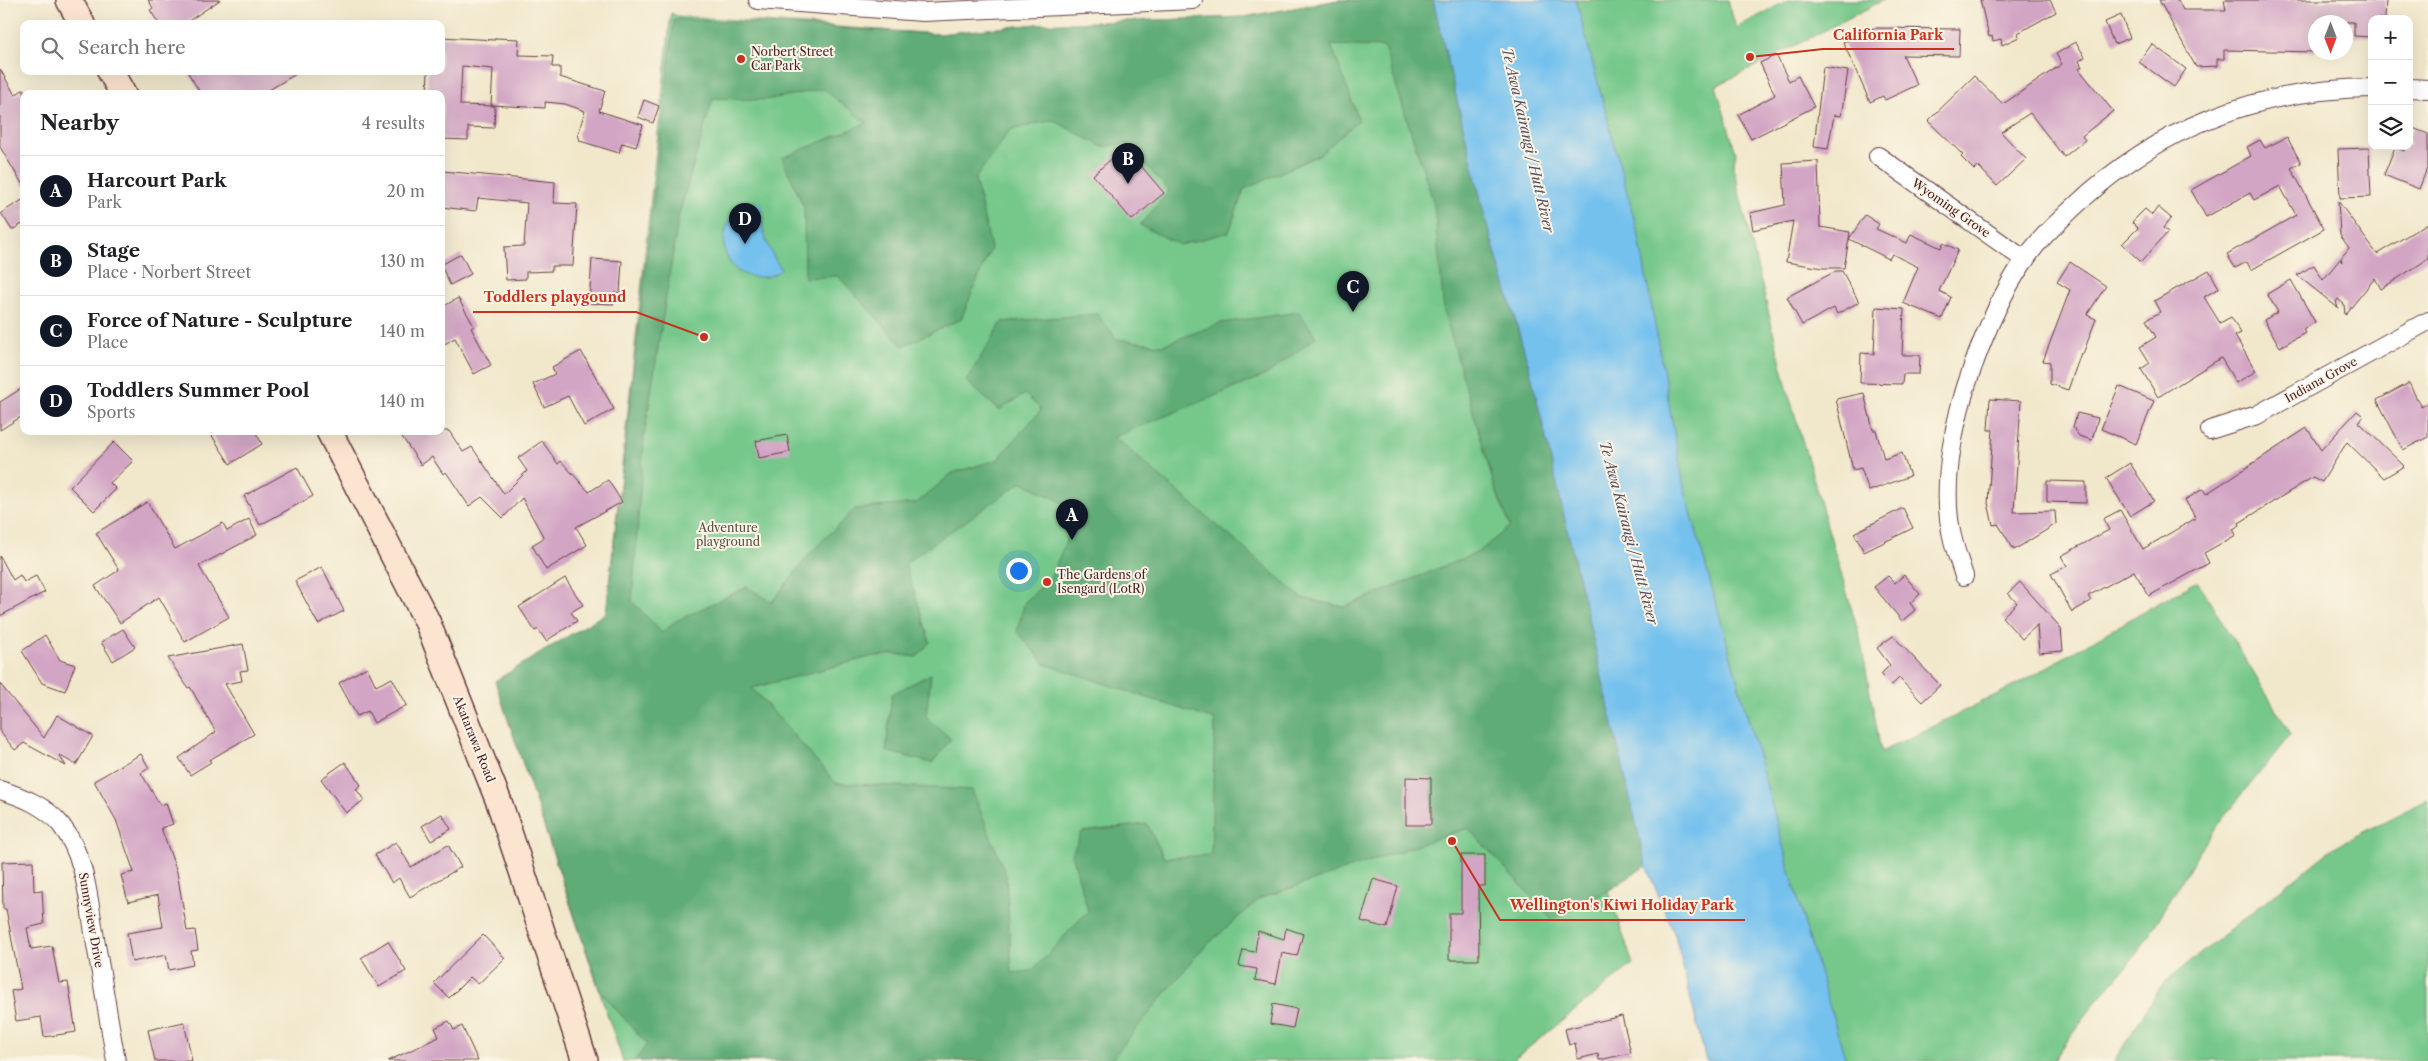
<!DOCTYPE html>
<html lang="en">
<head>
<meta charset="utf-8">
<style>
  :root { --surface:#fff; --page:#f6f6f6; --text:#202124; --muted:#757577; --line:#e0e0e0; --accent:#111827 }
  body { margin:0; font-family:"Libre Caslon Text",serif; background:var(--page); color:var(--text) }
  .controls { position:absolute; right:15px; top:15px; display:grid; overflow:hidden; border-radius:10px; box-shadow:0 5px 20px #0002 }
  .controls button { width:45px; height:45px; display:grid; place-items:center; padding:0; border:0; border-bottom:1px solid var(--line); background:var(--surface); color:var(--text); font:25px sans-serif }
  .compass { position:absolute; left:2308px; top:15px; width:45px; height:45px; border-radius:50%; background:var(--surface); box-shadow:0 5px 20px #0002; rotate:180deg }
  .you { position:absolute; left:1018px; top:570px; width:18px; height:18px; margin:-12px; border:4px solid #fff; border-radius:50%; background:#1a73e8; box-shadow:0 0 0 8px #1a73e833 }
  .badge { display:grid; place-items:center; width:32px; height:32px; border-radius:50%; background:var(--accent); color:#fff; font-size:16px; font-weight:700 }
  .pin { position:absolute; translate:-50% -41px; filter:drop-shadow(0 1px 2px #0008) }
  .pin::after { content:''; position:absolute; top:26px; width:18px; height:15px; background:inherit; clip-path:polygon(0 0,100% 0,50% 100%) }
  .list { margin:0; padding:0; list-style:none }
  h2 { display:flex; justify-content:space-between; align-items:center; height:65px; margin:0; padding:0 20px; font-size:21px }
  h2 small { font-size:16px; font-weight:400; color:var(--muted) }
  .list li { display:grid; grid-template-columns:32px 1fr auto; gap:15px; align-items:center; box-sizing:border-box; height:70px; padding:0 20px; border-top:1px solid var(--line) }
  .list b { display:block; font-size:19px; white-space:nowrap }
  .list p { margin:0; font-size:16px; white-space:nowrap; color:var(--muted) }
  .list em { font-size:16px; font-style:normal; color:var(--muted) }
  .icon { flex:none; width:28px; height:28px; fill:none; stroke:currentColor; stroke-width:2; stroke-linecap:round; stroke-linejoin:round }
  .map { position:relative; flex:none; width:2428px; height:1061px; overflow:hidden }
  .search { position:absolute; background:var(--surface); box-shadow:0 5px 20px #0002; left:20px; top:20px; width:425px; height:55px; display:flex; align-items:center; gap:12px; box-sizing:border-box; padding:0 18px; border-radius:10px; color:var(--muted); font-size:19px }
  .panel { position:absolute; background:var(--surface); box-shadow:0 5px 20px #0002; left:20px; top:90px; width:425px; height:345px; border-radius:10px }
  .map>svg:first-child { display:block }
  .green { fill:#74c78a; stroke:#5f735a }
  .forest { fill:#5fac76; stroke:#546650; fill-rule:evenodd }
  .water { fill:#74c1ee; stroke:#5f708c }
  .building { fill:#d2a5c4 }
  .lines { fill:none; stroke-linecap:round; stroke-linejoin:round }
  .street-casing { stroke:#633d43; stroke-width:20 }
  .secondary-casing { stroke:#633d43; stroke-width:28 }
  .street { stroke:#fff; stroke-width:18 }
  .secondary { stroke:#fce5d0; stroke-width:25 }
  .poi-dot { fill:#c8321e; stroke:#fcf5e5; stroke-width:2 }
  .labels { text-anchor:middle; stroke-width:4; stroke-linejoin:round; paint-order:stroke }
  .poi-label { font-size:12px; fill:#4a1f2b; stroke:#fcf5e5; text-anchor:start }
  .street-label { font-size:12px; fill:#4a1f2b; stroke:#fcf5e5 }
  .park-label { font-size:12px; fill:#575148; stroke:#fcf5e5 }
  .water-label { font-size:14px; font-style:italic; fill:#575066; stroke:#fcf5e5 }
  .leader { fill:none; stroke:#c8321e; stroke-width:2 }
  .callout-dot { fill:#c8321e; stroke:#fcf5e5; stroke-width:2 }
  .callout-label { font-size:14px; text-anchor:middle; font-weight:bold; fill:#c8321e; stroke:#fcf5e5; stroke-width:4; stroke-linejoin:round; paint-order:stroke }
</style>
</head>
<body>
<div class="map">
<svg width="2428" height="1061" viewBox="0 0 2428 1061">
  <rect width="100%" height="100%" fill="#fcf5e5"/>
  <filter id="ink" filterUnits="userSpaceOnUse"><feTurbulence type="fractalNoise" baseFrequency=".02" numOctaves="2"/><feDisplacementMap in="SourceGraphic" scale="10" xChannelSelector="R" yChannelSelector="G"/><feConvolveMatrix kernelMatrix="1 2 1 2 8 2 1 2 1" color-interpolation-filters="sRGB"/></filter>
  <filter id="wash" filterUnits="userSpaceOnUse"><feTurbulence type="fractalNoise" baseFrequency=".0096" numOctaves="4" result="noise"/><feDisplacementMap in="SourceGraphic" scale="20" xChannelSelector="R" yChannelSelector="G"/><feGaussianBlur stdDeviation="1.12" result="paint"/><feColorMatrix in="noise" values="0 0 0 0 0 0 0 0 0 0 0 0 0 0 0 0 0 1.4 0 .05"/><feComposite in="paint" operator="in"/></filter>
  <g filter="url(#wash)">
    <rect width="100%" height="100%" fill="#f1e8cc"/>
    <g class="green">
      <path d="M1339,0h94l53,221 44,149 78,521 25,73 -121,97h-889l-128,-380 111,-68 65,-600 6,3 262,18 99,-10 206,-7z"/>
      <path d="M1550,0h178l8,28 52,-28h96l-168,86 20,67 -3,14 54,221 73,250 21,114 133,-66 183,-105 94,153 -80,99 -73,120 -41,47 -44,61h-209l-122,-405z"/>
      <path d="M2428,799v262h-314l49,-78 173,-137z"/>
    </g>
    <g class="forest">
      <path d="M1339,0h94l53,221 44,149 116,496 -38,25 -56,28 -84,-91 -209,71 -59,52 -90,110h-475l12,-17 -47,-53 -105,-310 111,-68 68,-594 265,15 99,-10 206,-7zM1331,45l53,2 50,157 10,107 51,177 15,38 -31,26 -135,55 -42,-9 -188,-161 152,-62 50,-38 -17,-25 -78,11 -59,22 -45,-6 -20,-25 -95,8 -36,59 33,29 26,-16 16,16 -44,50 -45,13 -35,30 -62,6 -43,42 -40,51 -25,-15 -71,34 -14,12 -30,-32 12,-164 35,-223 34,-116 52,2 58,-11 44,34 -85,35 22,49 1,71 33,-2 65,70 58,-27 30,-71 -16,-69 35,-49 43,-10 50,27 24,-4 42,48 -29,34 40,20 49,-13 15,-43 75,-34 40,-35zM1022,482l57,29 -29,68 -25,23 -8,29 28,33 170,56 -4,135 -47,3 -17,-34 -65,8 -10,22 16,57 -56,60 -20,2 -6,-98 -34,-85 -136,-7 -84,-95 118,-31 23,-3 24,3 13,-15 -25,-79z"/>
      <path d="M931,674l-5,43 25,22 -19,24 -46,-12 6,-57z"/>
    </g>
    <g class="water">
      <path d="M1433,0h143l63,237 45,250 119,431 43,143h-140l-31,-126 -29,-69 -116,-496 -44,-149z"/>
      <path d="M762,203c-2,26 5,45 19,66 -7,7 -15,9 -25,8 -45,-4 -42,-71 6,-74z"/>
    </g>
    <g id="blocks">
      <g class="building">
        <path d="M148,0h72l-36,24h-25l-9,-14 3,-2z"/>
        <path d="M1980,0h70l6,12 -38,21 1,4 -17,8 -1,-6 -8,2 -1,-5 -3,1z"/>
        <path d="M2159,0h19l5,10h43l-2,-10h162l-1,19h-13v18l-18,-1v-14h-38v30l-92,-2v9h-7v7l-21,1z"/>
        <path d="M2121,15l9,23 -16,6 -9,-22z"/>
        <path d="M1874,28l86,1 -1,27 -56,-1 14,30 -32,15 -2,-4 -13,6 -27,-60z"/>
        <path d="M441,37l54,3v-2l24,1 -1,16 35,1 -1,11h8v10l45,14 -6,20 44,14 -7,22 -14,-4 -3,10 -39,-12 -2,-7 7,-23 -20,-7 -20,-2v6l-54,-3 2,-36 -31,-3 -2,39 35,1 -1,22 -26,-1v13l-26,-1 2,-42h-3v-3h-14l1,-23h13z"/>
        <path d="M2076,42l9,15 -6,4 3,6 -3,2 34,42 -31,25 3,4 -21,17 -34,-44 -29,19 25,27 -29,27 -19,-20 -4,4 -13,-13 2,-2 -35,-34 46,-45 29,28 59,-40 -6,-10z"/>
        <path d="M2152,44l34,25 -12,18 -35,-25z"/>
        <path d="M1776,55l13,26 9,-5 16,31 -63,32 -13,-24 37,-20 -15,-32z"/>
        <path d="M1823,67l25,4 -7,45 -7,-1 -6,34 -14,-2z"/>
        <path d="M0,69l15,26 9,-6v98l-24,-40z"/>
        <path d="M187,71h114l-39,23h-61z"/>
        <path d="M644,100l15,6 -6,17 -15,-6z"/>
        <path d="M2413,128l15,6v32l-9,23 -35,-14 11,-28 9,4 2,-5h3v-9z"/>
        <path d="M2287,137l14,26 -10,5 33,61 -73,41 -4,-8 -12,6 -8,-14 69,-39 -16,-29 -26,14 -4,-7 -44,24 -15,-27 60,-34 -4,-9 13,-7 5,8z"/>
        <path d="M1125,147l39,46 -32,27 -39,-45z"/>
        <path d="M2369,148l2,49 -31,1 -2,-49z"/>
        <path d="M1818,161l2,66 30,5 -1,7 16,-24 14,9 -3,5 31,14 4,-9 30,14 2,-5 15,7 -19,41 12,6 -9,22 -39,-16 15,-36 -26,-13 -3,5 -40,-20 -5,29h-21l-37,-6 7,-41 -40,9 -3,-17 35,-8 -2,-42z"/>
        <path d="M443,171l112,11 -1,21 23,1 -4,62h-21v5l-26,1v7l-20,1 -2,-33 20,-1 3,-43 -49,-5 -2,13 -35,-4z"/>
        <path d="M24,199v24l-12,7 -11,-17z"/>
        <path d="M2338,201l39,53 51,-31v36l-47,30 -6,-11 -30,37 -1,-11 -6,-5 -2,3 2,6 -41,-33 17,-10 9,15 17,-21 2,3 -1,-4 8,-10 -9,-13z"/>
        <path d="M2158,207l13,11 -8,10 5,4 -27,30 -19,-18 16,-16 -6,-6 13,-13 7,6z"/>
        <path d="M461,254l10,20 -21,11 -9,-20z"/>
        <path d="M592,259l30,2 -2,32 -5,-1 -1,12 -25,-1z"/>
        <path d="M2070,262l36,24 -19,29 9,4 -13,35 -2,-1 -13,37 -18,-6v-22l-7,-1 27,-71 -13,-8z"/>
        <path d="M2209,270l10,18 -15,9 16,26 11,-6 10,16 -6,3 21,35 -20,12 -15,-25 -63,39 -17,-28 9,-6 -10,-16 16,-10 -10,-17 14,-8 -6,-11z"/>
        <path d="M1836,271h6l17,31 -22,12 -3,-6 -32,17 -15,-28z"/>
        <path d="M2291,280l24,42 -12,7 2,4 -25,14 -16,-27 14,-8 -11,-18z"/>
        <path d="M458,298l16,28 -3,2 20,37 -17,9 -19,-36 -14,8v-38z"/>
        <path d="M1876,307l28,2 -2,46h18l-1,19h-16l-1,10 -42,-1 1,-30 13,1z"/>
        <path d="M581,351l33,58 -30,17 -16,-30 -24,11 -11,-23 22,-10 -3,-7z"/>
        <path d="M2409,383l12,24 7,-4v34l-25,13 -26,-50z"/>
        <path d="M2119,386l35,15 -18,43 -35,-15z"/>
        <path d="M24,387v28l-24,15v-28z"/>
        <path d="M1864,393l9,37h3l8,29 18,-6 8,23 -41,15 -8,-23 -8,2 -17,-71z"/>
        <path d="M1990,399l31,2 -7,111 41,-1 1,13 -42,26 -16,-26 -5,1 -5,-22 5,-73h-5z"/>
        <path d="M2357,411l6,5 -4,6 45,44 -20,12 -37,-36 -25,40 -9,-5 -74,46 1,2 -7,4 3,6 -32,18 5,10 -60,33 -15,-25 -46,25 3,5 -19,11 -21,-38 16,-8 -6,-10 48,-26 -6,-11 17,-9 23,39 53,-31 -11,-18 18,-11 3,5 101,-66 14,22z"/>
        <path d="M2077,413l21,5 -6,22 -13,-4 -6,-9z"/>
        <path d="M209,431h46l7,13 -32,20z"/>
        <path d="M398,431h51l14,21 9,-5 32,47 23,-23 -9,-13 24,-17 16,23 3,-3 28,31 19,-12 14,22 -46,25 11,18 -41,25 -14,-25 12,-7 -22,-40 -19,20 -21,-21 -13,9 -23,-34 -3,2 -11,-17 -11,8z"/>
        <path d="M787,435l3,17 -31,6 -3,-17z"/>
        <path d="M114,442l19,19 -23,22 6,6 -22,22 -24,-24z"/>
        <path d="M2130,463l24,38 -24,15 -24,-38z"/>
        <path d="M297,467l16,29 -53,29 -16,-29z"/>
        <path d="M2047,481l39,1v21l-39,-1z"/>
        <path d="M147,502l28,47 48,-26 4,8 22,-12 8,16 -58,31 30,51 -44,25 -26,-45 -39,26 -25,-37 24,-16 -23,-37z"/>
        <path d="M1903,508l10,20 -49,24 -10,-19z"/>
        <path d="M0,556l13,24 7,-5 4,7 12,-6 9,16 -45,24z"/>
        <path d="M322,567l22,44 -26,13 -23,-43z"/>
        <path d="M1904,575l16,19 -10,9 5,7 -13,11 -28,-34 14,-11 7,7z"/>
        <path d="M565,578l18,27 -12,7 6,9 -31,20 -8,-12 -3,2 -16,-24z"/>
        <path d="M2020,582l41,46 2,23 -24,2 -2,-28 -15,14 -20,-22 15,-14 -9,-10z"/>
        <path d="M123,629l12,18 -22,14 -12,-19z"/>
        <path d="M45,635l15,25 15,5 -10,26 -23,-8 -20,-32z"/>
        <path d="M1893,636l47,49 -18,17 -23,-24 -7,7 -11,-11 9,-9 -13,-17z"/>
        <path d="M243,644l5,26 -8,1 2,10 -17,3 29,50 -45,26 2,2 -21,13 -11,-17 37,-26 -26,-45 -2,1 -20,-30z"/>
        <path d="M367,667l9,19 16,-8 15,27 -33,18 -6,-12 -11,5 -18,-33z"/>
        <path d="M0,684l44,54 13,-23 36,21 -17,29 -17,-10 7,11 -42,-23 -9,7 -15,-18z"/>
        <path d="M141,754l8,14 -8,5 19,32 6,-2 7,21 -12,4 16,44 10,59 8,-1 3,20 -7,1 2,14 -24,5 -3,-15 -34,7 -5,-29 36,-6 -5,-32 -30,7 -7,-27 13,-3 -18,-52 -22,-39z"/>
        <path d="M345,762l16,23 -5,4 8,11 -18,13 -25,-34z"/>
        <path d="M1406,777l25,1v47h-25z"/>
        <path d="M442,814l9,15 -20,12 -9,-15z"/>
        <path d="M396,842l15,25 37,-22 13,22 -51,30 -11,-19 -7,5 -17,-28z"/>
        <path d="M1461,855h24v31h-7l1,74h-30v-47h12z"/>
        <path d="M33,861l1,30 8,-1 2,34 -17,4 4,21 21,-3 7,37 9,-1 8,50 -32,5 -3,-20 -25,4 -5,-30 10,-2 -15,-80h-3l-1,-47z"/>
        <path d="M1373,879l25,7 -11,42 -26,-7z"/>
        <path d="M1286,928l17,6 -6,22 -15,-3 -6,31 -21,-4 2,-11 -18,-3 4,-16 12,2 3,-21 26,8z"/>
        <path d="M483,935l22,23 -27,26 -8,-7 -21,21 -15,-15z"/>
        <path d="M388,941l18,30 -27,16 -18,-29z"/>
        <path d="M1273,1004l24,5 -4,19 -23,-4z"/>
        <path d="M1622,1016l9,37 -32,7 -1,-6 -20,5 -3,-16 -6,2 -4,-16z"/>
        <path d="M449,1021l5,9 8,-4 16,35h-90l51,-24 -4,-9z"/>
        <path d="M184,1022l8,39h-37l-7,-31z"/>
      </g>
    </g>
  </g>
  <g filter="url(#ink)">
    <use href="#blocks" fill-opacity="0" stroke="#633d43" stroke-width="1"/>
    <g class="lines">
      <g class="street-casing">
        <g id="street">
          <path d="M758,0l165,12 270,-12"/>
          <path d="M2409,88l19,1"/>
          <path d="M1878,156l147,104"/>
          <path d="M2210,430l47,-15 171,-94"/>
          <path d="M1964,576c-4,-13 -9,-26 -12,-40 -12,-52 3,-121 21,-170 13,-36 29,-73 51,-105 14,-21 33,-38 51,-55 82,-78 183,-117 297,-118"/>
          <path d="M0,790c23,7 46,16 61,35 26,33 28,80 35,120 7,38 13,77 20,116"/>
        </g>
      </g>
      <g class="secondary-casing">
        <g id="secondary">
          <path d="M69,0l13,24"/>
          <path d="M110,71l13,23"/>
          <path d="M329,431l98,190 72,181 86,259"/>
        </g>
      </g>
      <use href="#street" class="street"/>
      <use href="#secondary" class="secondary"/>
    </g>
  </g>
  <g class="poi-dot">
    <circle cx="741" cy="59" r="5"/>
    <circle cx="1047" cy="582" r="5"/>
  </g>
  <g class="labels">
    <g class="poi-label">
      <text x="751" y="56">Norbert Street<tspan x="751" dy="14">Car Park</tspan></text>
      <text x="1057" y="579">The Gardens of<tspan x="1057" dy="14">Isengard (LotR)</tspan></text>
    </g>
    <g class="street-label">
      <text transform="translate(1951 208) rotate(35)" y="4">Wyoming Grove</text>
      <text transform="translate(2321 380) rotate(-29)" y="4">Indiana Grove</text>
      <text transform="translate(474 739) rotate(68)" y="4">Akatarawa Road</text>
      <text transform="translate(91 920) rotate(80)" y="4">Sunnyview Drive</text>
    </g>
    <g class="park-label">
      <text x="728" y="532">Adventure<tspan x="728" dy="14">playground</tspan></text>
    </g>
    <g class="water-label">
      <text transform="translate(1528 140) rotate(77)" y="5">Te Awa Kairangi / Hutt River</text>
      <text transform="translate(1629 533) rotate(75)" y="5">Te Awa Kairangi / Hutt River</text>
    </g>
  </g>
  <path class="leader" d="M1750 57L1823 49H1954M704 337L636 312H473M1452 841L1500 920H1745"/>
  <g class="callout-dot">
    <circle cx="1750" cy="57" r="5"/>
    <circle cx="704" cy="337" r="5"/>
    <circle cx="1452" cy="841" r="5"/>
  </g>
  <g class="callout-label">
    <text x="1888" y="40">California Park</text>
    <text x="555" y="302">Toddlers playgound</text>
    <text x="1622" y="910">Wellington's Kiwi Holiday Park</text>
  </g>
</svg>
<div class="controls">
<button>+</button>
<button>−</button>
<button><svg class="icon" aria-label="layers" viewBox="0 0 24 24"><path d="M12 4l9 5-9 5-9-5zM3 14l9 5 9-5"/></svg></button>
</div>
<svg class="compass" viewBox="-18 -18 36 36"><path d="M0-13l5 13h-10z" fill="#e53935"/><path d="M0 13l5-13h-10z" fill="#757577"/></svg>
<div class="you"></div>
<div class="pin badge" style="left:1072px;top:540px">A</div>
<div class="pin badge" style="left:1128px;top:184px">B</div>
<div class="pin badge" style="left:1353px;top:312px">C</div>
<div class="pin badge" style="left:745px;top:244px">D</div>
<div class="search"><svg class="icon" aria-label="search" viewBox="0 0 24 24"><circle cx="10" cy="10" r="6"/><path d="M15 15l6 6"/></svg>Search here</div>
<section class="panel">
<h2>Nearby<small>4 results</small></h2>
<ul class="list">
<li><span class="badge">A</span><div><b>Harcourt Park</b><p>Park</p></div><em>20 m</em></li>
<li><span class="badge">B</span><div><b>Stage</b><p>Place · Norbert Street</p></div><em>130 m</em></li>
<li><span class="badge">C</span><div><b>Force of Nature - Sculpture</b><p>Place</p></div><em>140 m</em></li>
<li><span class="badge">D</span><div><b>Toddlers Summer Pool</b><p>Sports</p></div><em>140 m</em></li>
</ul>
</section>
</div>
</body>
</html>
